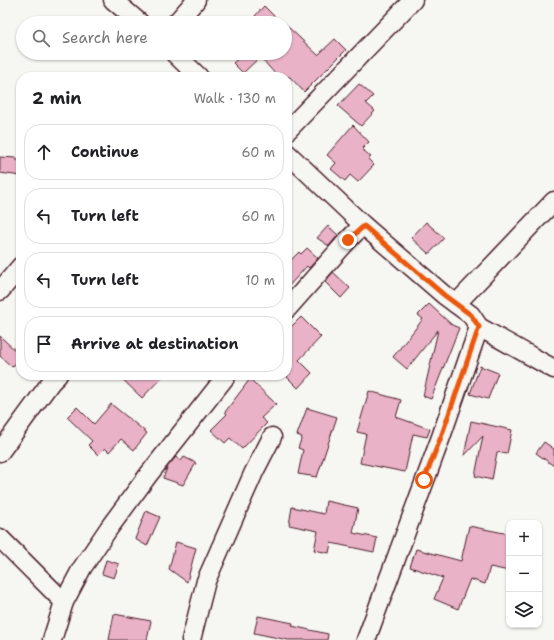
<!DOCTYPE html>
<html lang="en">
<head>
<meta charset="utf-8">
<style>
  :root { --surface:#fff; --page:#f2f2f2; --text:#202124; --muted:#757577; --line:#e0e0e0 }
  body { margin:0; font-family:"Shantell Sans",sans-serif; background:var(--page); color:var(--text) }
  .controls { position:absolute; right:12px; bottom:12px; display:grid; overflow:hidden; border-radius:8px; box-shadow:0 1px 3px #0004 }
  .controls button { width:36px; height:36px; display:grid; place-items:center; padding:0; border:0; border-bottom:1px solid var(--line); background:var(--surface); color:var(--text); font:20px sans-serif }
  .stop { position:absolute; width:12px; height:12px; margin:-9px; border:3px solid #ea580c; border-radius:50%; background:#fff }
  .stop.end { background:#ea580c; border-color:#fff; box-shadow:0 1px 4px #0008 }
  .list { margin:0; padding:0; list-style:none }
  h2 { display:flex; justify-content:space-between; align-items:center; height:52px; margin:0; padding:0 16px; font-size:17px }
  h2 small { font-size:13px; font-weight:400; color:var(--muted) }
  .list li { display:grid; grid-template-columns:26px 1fr auto; gap:12px; align-items:center; box-sizing:border-box; height:56px; margin:0 8px 8px; padding:0 8px; border:1px solid var(--line); border-radius:16px }
  .list b { display:block; font-size:15px; white-space:nowrap }
  .list em { font-size:13px; font-style:normal; color:var(--muted) }
  .icon { flex:none; width:22px; height:22px; fill:none; stroke:currentColor; stroke-width:2; stroke-linecap:round; stroke-linejoin:round }
  .map { position:relative; flex:none; width:554px; height:640px; overflow:hidden }
  .search { position:absolute; background:var(--surface); box-shadow:0 1px 3px #0004; left:16px; top:16px; width:276px; height:44px; display:flex; align-items:center; gap:10px; box-sizing:border-box; padding:0 14px; border-radius:22px; color:var(--muted); font-size:15px }
  .panel { position:absolute; background:var(--surface); box-shadow:0 1px 3px #0004; left:16px; top:72px; width:276px; height:308px; border-radius:16px }
  .map>svg:first-child { display:block }
  .building { fill:#e9b2c7; stroke:#4a1f2b }
  .lines { fill:none; stroke-linecap:round; stroke-linejoin:round }
  .minor-casing { stroke:#4a1f2b; stroke-width:21 }
  .minor { stroke:#f6f6f2; stroke-width:18 }
  .route { stroke:#ea580c; stroke-width:5 }
</style>
</head>
<body>
<div class="map">
<svg width="554" height="640" viewBox="0 0 554 640">
  <rect width="100%" height="100%" fill="#f6f6f2"/>
  <filter id="ink" filterUnits="userSpaceOnUse"><feTurbulence type="fractalNoise" baseFrequency=".025" numOctaves="2"/><feDisplacementMap in="SourceGraphic" scale="8" xChannelSelector="R" yChannelSelector="G"/><feConvolveMatrix kernelMatrix="1 2 1 2 8 2 1 2 1" color-interpolation-filters="sRGB"/></filter>
  <g filter="url(#ink)">
    <g class="building">
      <path d="M264,6l17,17h-19l-7,-7z"/>
      <path d="M285,24l33,31 17,-16 11,11 -42,42 -14,-15h-12l-18,-20 -17,16 -10,-10 11,-10h41z"/>
      <path d="M359,84l14,12 -7,7 9,8 -14,15 -23,-20z"/>
      <path d="M353,125l16,17 -7,7 9,8 -3,2 6,6 -16,17 -8,-7 -5,6 -14,-12 5,-6 -9,-8z"/>
      <path d="M0,157l16,1v2h5v16l-21,-3z"/>
      <path d="M426,222l18,16 -15,16 -18,-16z"/>
      <path d="M328,226l10,9 -9,11 -12,-8z"/>
      <path d="M307,248l11,10 -9,10 -2,-2 -20,22v-24l12,-12 2,2z"/>
      <path d="M333,272l17,16 -9,10 -16,-16z"/>
      <path d="M429,304l23,21 7,3 -28,71 -8,-3 15,-66 -31,39 -14,-12 30,-38 -5,-4z"/>
      <path d="M301,317l20,20 -22,23 13,13 -14,15 -11,-11v-46z"/>
      <path d="M0,336l21,20v2l-9,9 -12,-11z"/>
      <path d="M480,366l18,7 -10,26 -18,-5z"/>
      <path d="M118,375h46l-22,23z"/>
      <path d="M250,379l26,25 -15,14 6,5 -25,26 -12,-11 -5,5 -14,-13 16,-16 -2,-2z"/>
      <path d="M369,391l32,9 -5,17 34,12 -3,8 -14,-3 -8,38 -45,-9 6,-29 -9,-2z"/>
      <path d="M111,404l36,29 -13,17 -13,-11 -12,13 -4,-4 -7,7 -10,-10 4,-4 -25,-24 10,-10 17,17z"/>
      <path d="M307,408l30,9 -20,60 -19,-3 5,-24 -5,-2 4,-11 -5,-2z"/>
      <path d="M471,421l41,9 -5,24 -10,-2 -5,28 -17,-4 8,-40 -19,20z"/>
      <path d="M544,442l10,7v17l-18,-13z"/>
      <path d="M176,457l5,4 3,-4 12,6 -13,22 -20,-7 5,-12z"/>
      <path d="M326,501l32,7 -5,25 24,5 -3,14 -43,-9 -2,10 -15,-3 4,-19 -29,-6 3,-18 32,7z"/>
      <path d="M146,511l14,6 -13,29 -12,-7z"/>
      <path d="M469,526l40,8v37l-19,-4 -5,17 -15,-5 -12,30 -24,-10 9,-21 -33,-11 6,-18 45,12z"/>
      <path d="M176,542l20,6 -9,34 -18,-13z"/>
      <path d="M106,560l13,4 -5,14 -12,-4z"/>
      <path d="M114,614l37,7 -4,19h-38z"/>
      <path d="M258,616l35,7 -1,3 36,8 -1,6h-39l-34,-7z"/>
    </g>
    <g class="lines">
      <g class="minor-casing">
        <g id="minor">
          <path d="M113,0l27,23"/>
          <path d="M176,23l20,-23"/>
          <path d="M174,53l25,24"/>
          <path d="M287,131l126,-131"/>
          <path d="M287,153l76,72 81,70 27,20 8,12 75,42"/>
          <path d="M0,291l21,-25"/>
          <path d="M456,304l98,-103"/>
          <path d="M287,309l61,-69 15,-15"/>
          <path d="M0,452l51,-70 7,-7"/>
          <path d="M0,538l64,64"/>
          <path d="M52,640l12,-38 18,-34 27,-40 40,-54 78,-99"/>
          <path d="M191,640l15,-59 48,-109 18,-35"/>
          <path d="M366,640l75,-203 38,-110"/>
        </g>
      </g>
      <use href="#minor" class="minor"/>
    </g>
  </g>
  <g class="lines" filter="url(#ink)">
    <path class="route" d="M348,240l16,-14 80,69 27,20 8,12 -38,110 -17,43"/>
  </g>
</svg>
<div class="controls">
<button>+</button>
<button>−</button>
<button><svg class="icon" aria-label="layers" viewBox="0 0 24 24"><path d="M12 4l9 5-9 5-9-5zM3 14l9 5 9-5"/></svg></button>
</div>
<div class="stop" style="left:424px;top:480px"></div>
<div class="stop end" style="left:348px;top:240px"></div>
<div class="search"><svg class="icon" aria-label="search" viewBox="0 0 24 24"><circle cx="10" cy="10" r="6"/><path d="M15 15l6 6"/></svg>Search here</div>
<section class="panel">
<h2>2 min<small>Walk · 130 m</small></h2>
<ul class="list">
<li><svg class="icon" aria-label="ahead" viewBox="0 0 24 24"><path d="M12 20V5M6 11l6-6 6 6"/></svg><div><b>Continue</b></div><em>60 m</em></li>
<li><svg class="icon" aria-label="left" viewBox="0 0 24 24"><path d="M17 20v-9H6M10 6l-5 5 5 5"/></svg><div><b>Turn left</b></div><em>60 m</em></li>
<li><svg class="icon" aria-label="left" viewBox="0 0 24 24"><path d="M17 20v-9H6M10 6l-5 5 5 5"/></svg><div><b>Turn left</b></div><em>10 m</em></li>
<li><svg class="icon" aria-label="arrive" viewBox="0 0 24 24"><path d="M6 21V4h12l-3 4 3 4H6"/></svg><div><b>Arrive at destination</b></div></li>
</ul>
</section>
</div>
</body>
</html>
